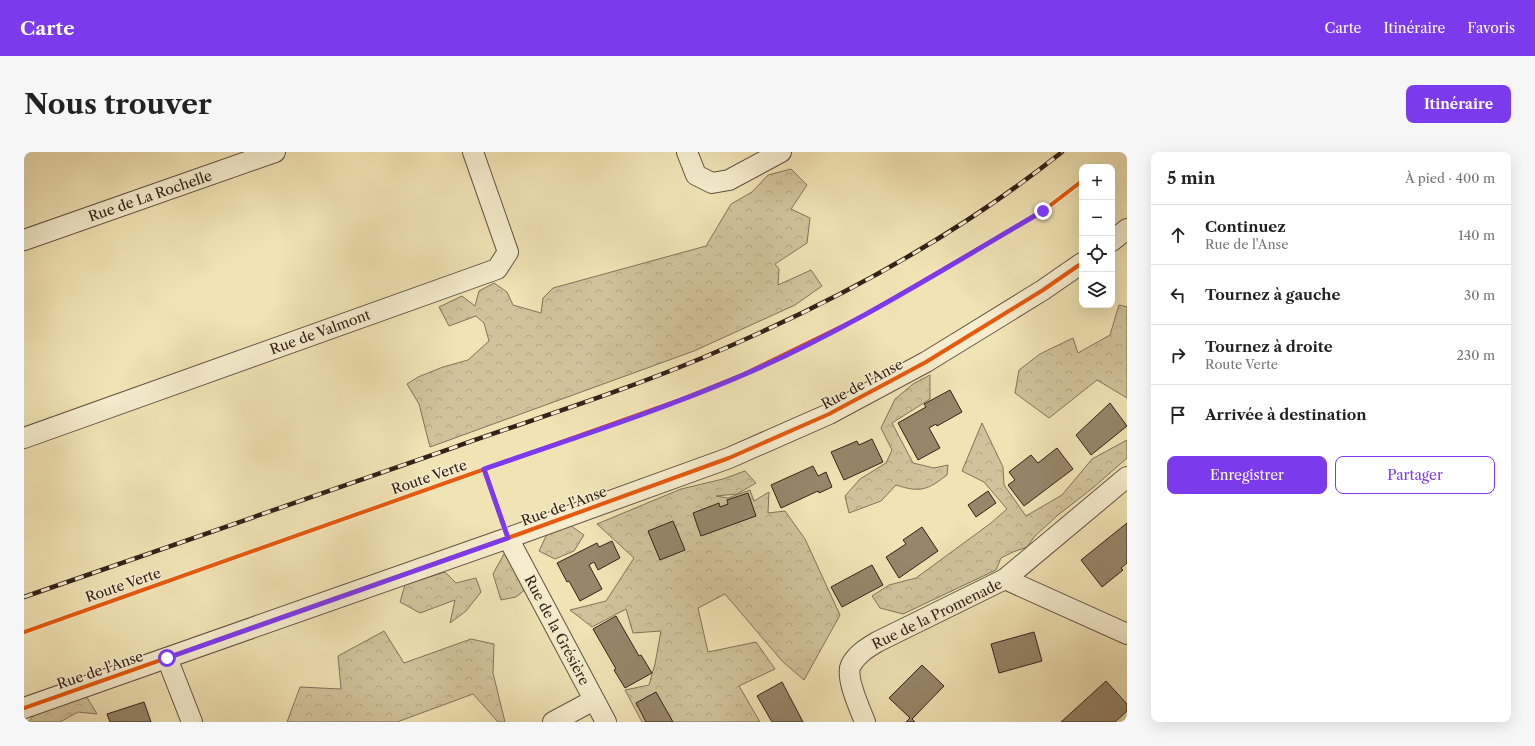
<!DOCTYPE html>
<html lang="fr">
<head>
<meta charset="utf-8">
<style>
  :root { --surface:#fff; --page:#f6f6f6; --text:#222; --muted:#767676; --line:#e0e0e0; --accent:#7c3aed }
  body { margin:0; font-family:"Libre Caslon Text",serif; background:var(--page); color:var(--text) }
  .controls { position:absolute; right:12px; top:12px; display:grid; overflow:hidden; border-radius:8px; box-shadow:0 4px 16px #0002 }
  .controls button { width:36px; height:36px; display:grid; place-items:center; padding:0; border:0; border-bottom:1px solid var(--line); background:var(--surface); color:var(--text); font:20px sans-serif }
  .stop { position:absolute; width:12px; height:12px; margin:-9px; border:3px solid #7c3aed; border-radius:50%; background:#fff }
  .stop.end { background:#7c3aed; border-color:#fff; box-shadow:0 1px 4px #0008 }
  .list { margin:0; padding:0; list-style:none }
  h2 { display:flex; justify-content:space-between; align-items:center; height:52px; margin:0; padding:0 16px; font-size:17px }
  h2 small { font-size:13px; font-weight:400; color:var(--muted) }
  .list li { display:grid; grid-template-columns:26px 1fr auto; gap:12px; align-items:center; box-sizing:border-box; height:60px; padding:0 16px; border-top:1px solid var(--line) }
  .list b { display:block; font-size:15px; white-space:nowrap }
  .list p { margin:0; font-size:13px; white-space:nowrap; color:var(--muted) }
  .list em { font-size:13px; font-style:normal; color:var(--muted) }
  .actions { display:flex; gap:8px; padding:12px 16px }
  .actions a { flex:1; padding:9px 0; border:1px solid var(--accent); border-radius:8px; text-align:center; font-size:14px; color:var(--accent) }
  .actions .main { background:var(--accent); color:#fff }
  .icon { flex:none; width:22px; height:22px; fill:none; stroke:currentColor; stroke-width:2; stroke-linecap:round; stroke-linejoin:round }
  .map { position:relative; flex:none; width:1103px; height:570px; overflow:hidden; border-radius:8px }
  header { display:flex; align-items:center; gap:24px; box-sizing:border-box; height:56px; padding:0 20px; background:var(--accent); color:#fff }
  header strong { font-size:19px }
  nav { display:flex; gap:22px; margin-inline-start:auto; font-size:14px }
  .intro { display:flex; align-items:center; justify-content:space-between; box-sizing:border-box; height:96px; padding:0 24px }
  h1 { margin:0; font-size:28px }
  .button { padding:10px 18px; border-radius:8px; background:var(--accent); color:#fff; font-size:14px; font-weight:700 }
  main { display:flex; gap:24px; padding:0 24px }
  aside { flex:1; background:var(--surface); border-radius:8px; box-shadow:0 4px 16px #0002 }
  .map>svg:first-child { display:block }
  .forest { fill:url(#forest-crowns); stroke:#82725a }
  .building { fill:#96866a; stroke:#342119 }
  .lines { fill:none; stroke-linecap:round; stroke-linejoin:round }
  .street-casing { stroke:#635240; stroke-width:22 }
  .street { stroke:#f5edce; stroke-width:20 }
  .rail-casing { stroke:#342119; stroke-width:4.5 }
  .rail { stroke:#f5edce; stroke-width:3; stroke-dasharray:9; stroke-linecap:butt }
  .cycleway-casing { stroke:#f5edce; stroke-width:6 }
  .cycleway { stroke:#e8590c; stroke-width:4 }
  .route { stroke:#7c3aed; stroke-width:5 }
  .labels { text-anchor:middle; stroke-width:3; stroke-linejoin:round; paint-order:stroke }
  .street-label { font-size:14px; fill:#342119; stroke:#f5edce }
</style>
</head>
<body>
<header>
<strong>Carte</strong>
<nav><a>Carte</a><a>Itinéraire</a><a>Favoris</a></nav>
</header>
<div class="intro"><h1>Nous trouver</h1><a class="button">Itinéraire</a></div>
<main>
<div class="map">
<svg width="1103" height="570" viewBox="0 0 1103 570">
  <defs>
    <pattern id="forest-crowns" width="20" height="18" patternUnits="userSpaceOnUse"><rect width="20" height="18" fill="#d0c29a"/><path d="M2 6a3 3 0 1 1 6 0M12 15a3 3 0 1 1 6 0" fill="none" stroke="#b3a684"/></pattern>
  </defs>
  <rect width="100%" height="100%" fill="#f0e3b4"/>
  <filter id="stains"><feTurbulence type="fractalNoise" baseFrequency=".005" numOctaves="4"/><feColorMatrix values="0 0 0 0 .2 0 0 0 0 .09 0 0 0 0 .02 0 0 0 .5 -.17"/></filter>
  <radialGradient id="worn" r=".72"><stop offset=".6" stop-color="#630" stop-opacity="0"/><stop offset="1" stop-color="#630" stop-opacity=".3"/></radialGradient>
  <g class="forest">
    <path d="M767,17l16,16 -16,24 19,9 -3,25 -32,21 4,5 -1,16 33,-15 11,16 -27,19 -101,46 -264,96 -11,-43 -12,-20 11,-7 25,-10 25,-7 21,-19 -5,-18 -8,-7 -27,10 -10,-19 23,-11 13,10 4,-15 15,-8 13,9 6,13 28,8 2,-15 10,-10 153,-42 25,-42 21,-12 16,-17z"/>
    <path d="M1095,153l8,2v91l-30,-18 -48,38 -34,-25 4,-23 21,-16 33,-16 5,15 32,-18z"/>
    <path d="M906,223v24l-38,24 21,40 21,5 14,-3 -1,10c-20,15 -26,18 -51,10l-15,16 -32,12 -4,-17 15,-17 26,-16 6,-13 -11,-22 14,-29 18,-15z"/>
    <path d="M958,271l21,44 1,18 22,31 36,-21 30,-36 35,-19v18l-33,29 -36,28 -23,21 -8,11 -14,5 -12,6 -5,12 -93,44 -23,-6 -8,-12 17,-11 27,-7 75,-55 16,-14 -23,-27 -22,-11z"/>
    <path d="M721,319l11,12 -19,11 -21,2 12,2 22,-8 4,11 15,-9 -1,21 17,-2 20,28 35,76 -36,65 -22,-19 -57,-67 -27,14 10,44 48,-10 19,27 -36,17 21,36h-118l-17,-32 24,-5 6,-21 6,-33 -28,2 -7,-24 -34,18 -22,-17 36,-9 28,-43 -37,-34 84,-35 42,-10z"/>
    <path d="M547,374l13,9 -10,16 -19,8 -16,-8 8,-17z"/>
    <path d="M481,400l24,3 10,23 -23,19 -15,3 -8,-26z"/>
    <path d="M421,420l11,11 20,-5 5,14 -15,19 -16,12 5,-23 -35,13 -20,-11 5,-17z"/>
    <path d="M360,479l20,32 67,-24 23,5 -1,29 12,49h-7l-25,-28 -76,28h-110l13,-35 41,2 -3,-33z"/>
    <path d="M61,542l12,20 -19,-2 -18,10h-32l11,-12z"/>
  </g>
  <g class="building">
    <path d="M926,238l12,22 -25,14 -1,-2 -7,4 11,20 -22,12 -20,-37 28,-16 -2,-3z"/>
    <path d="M1086,251l17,23 -36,29 -15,-20z"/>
    <path d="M848,287l11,23 -39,18 -13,-28 26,-11 2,4z"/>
    <path d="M1033,296l16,21 -49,37 -16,-21 7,-5 -6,-8 22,-17 7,8z"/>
    <path d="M789,314l5,10 8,-4 6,15 -13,6 -1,-2 -37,17 -10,-23z"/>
    <path d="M964,339l8,12 -20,14 -8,-12z"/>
    <path d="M724,341l8,23 -55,20 -8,-23 26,-10 1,4 8,-3 -1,-4z"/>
    <path d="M649,369l12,29 -25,10 -12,-29z"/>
    <path d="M1103,371v40l-6,5 2,2 -21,17 -21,-27z"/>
    <path d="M898,375l16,24 -39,27 -13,-21 20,-13 -3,-4z"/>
    <path d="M588,389l8,17 -22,12 -4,-8 -5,3 13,24 -22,12 -11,-20 -2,1 -10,-19 40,-20 2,4z"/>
    <path d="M848,413l11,20 -41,22 -11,-20z"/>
    <path d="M592,464l23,40 2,-1 11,18 -27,15 -11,-18 2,-1 -23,-40z"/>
    <path d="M1010,480l8,29 -43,12 -8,-29z"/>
    <path d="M898,513l22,21 -32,33 3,3h-9l4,-4 -21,-20z"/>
    <path d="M1082,529l21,23v7l-12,11h-54z"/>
    <path d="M758,530l21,40h-31l-15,-26z"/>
    <path d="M632,540l17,30h-27l-10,-19z"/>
    <path d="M120,550l7,20h-41l-3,-8z"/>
  </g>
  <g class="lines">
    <g class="street-casing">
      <g id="street">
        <path d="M663,0l9,23 16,8 17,-3 52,-28"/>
        <path d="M0,88l251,-88"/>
        <path d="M1088,89l15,-12"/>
        <path d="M0,286l473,-169 11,-17 -35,-100"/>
        <path d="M484,386l98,184"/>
        <path d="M981,427l122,-102"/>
        <path d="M143,506l25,64"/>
        <path d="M0,556l484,-170 221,-80 100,-44 97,-52 117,-72 39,-27"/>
        <path d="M529,570l41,-22"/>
        <path d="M841,570c-5,-13 -20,-45 -14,-57 6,-11 16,-17 26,-23l128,-63 122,55"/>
      </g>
    </g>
    <use href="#street" class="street"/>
    <g class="rail-casing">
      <path id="rail" d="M0,445c144,-50 287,-100 431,-150 82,-29 166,-55 247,-89 127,-53 251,-119 360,-206"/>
    </g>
    <use href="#rail" class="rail"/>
    <g class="cycleway-casing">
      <g id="cycleway">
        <path d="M460,317l24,69"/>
        <path d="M0,480l653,-231 67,-27 121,-59 178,-104 39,-30"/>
        <path d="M0,556l484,-170 221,-80 100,-44 97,-52 117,-72 39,-27"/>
      </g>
    </g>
    <use href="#cycleway" class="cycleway"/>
  </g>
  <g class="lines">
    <path class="route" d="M143,506l341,-120 -24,-69c87,-30 175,-58 259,-94 105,-45 202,-107 300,-164"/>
  </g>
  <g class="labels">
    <g class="street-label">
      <text transform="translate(126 44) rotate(-19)" y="5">Rue de La Rochelle</text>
      <text transform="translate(296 180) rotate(-20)" y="5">Rue de Valmont</text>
      <text transform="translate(838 232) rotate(-28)" y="5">Rue de l'Anse</text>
      <text transform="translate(405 325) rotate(-19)" y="5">Route Verte</text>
      <text transform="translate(540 354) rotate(-20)" y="5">Rue de l'Anse</text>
      <text transform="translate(99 433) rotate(-19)" y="5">Route Verte</text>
      <text transform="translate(913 462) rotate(-26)" y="5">Rue de la Promenade</text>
      <text transform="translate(533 478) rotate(62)" y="5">Rue de la Grésière</text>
      <text transform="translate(76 518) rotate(-19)" y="5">Rue de l'Anse</text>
    </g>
  </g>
  <rect width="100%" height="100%" filter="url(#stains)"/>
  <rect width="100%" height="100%" fill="url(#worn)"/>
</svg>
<div class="controls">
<button>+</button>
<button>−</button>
<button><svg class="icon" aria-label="locate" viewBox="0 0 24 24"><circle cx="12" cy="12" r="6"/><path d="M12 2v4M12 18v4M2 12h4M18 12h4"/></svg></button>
<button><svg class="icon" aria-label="layers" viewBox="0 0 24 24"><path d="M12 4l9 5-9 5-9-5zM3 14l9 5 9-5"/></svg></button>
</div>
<div class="stop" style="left:143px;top:506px"></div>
<div class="stop end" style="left:1019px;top:59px"></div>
</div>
<aside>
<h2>5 min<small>À pied · 400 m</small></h2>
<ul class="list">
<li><svg class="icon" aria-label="ahead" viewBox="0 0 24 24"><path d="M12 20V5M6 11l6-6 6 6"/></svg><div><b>Continuez</b><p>Rue de l'Anse</p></div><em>140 m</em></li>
<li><svg class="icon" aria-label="left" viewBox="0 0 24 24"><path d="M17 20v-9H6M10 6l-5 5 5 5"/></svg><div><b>Tournez à gauche</b></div><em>30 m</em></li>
<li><svg class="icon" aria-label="right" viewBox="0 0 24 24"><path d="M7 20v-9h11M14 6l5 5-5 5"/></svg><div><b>Tournez à droite</b><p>Route Verte</p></div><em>230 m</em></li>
<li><svg class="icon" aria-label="arrive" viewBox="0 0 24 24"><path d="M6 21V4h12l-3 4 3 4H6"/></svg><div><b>Arrivée à destination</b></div></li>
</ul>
<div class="actions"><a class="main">Enregistrer</a><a>Partager</a></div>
</aside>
</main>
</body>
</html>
